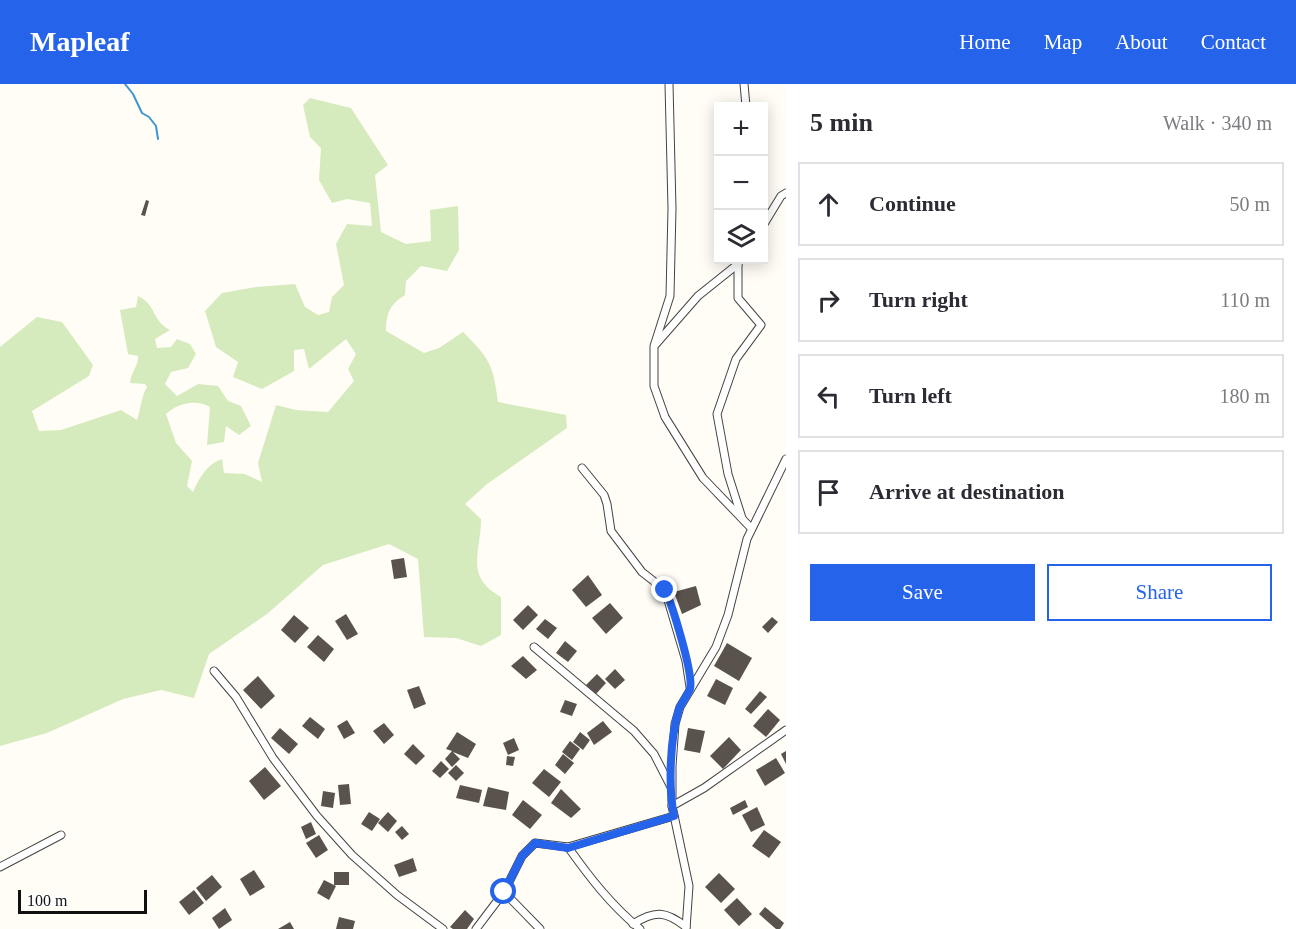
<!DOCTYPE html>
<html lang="en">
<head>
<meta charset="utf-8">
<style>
  :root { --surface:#fff; --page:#f2f2f3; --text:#2b2b33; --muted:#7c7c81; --line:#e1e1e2; --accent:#2563eb }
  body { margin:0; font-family:"Times New Roman",serif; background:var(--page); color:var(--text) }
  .controls { position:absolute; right:18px; top:18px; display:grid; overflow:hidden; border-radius:0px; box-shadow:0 3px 15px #0003 }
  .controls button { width:54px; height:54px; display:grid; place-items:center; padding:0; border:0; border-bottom:2px solid var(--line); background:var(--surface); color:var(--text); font:30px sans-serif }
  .scale { position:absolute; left:18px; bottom:15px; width:129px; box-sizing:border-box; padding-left:6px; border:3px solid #111; border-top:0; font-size:16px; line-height:21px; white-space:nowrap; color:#111; -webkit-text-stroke:4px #fff; paint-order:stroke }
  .stop { position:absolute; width:18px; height:18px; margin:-14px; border:4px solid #2563eb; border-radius:50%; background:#fff }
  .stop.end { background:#2563eb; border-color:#fff; box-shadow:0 2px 6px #0008 }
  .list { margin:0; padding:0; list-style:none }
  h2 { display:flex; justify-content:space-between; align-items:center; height:78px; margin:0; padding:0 24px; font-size:26px }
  h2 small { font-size:20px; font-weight:400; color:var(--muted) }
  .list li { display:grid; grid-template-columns:39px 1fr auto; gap:18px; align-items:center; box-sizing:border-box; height:84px; margin:0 12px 12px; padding:0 12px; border:2px solid var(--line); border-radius:0px }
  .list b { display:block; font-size:22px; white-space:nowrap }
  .list em { font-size:20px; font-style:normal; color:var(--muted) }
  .actions { display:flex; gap:12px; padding:18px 24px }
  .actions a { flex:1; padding:14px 0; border:2px solid var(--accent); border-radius:0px; text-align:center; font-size:21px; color:var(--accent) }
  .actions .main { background:var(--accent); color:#fff }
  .icon { flex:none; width:33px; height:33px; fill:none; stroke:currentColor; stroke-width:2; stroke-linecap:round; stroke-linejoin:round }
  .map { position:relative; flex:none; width:786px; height:845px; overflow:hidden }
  header { display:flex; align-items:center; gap:36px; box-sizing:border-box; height:84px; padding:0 30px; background:var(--accent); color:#fff }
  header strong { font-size:28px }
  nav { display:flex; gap:33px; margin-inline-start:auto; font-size:21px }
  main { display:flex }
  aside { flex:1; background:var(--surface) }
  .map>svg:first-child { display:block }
  .green { fill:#d5ebbd }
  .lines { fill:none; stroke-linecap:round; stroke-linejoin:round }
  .stream { stroke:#3f96cf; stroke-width:2 }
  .building { fill:#5a524d }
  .minor-casing { stroke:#444; stroke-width:9 }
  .minor { stroke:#fff; stroke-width:7 }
  .route { stroke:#2563eb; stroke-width:8 }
</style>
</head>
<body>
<header>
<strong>Mapleaf</strong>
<nav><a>Home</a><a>Map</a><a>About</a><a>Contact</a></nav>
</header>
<main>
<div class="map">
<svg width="786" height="845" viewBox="0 0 786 845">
  <rect width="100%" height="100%" fill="#fffdf5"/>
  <path class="green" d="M310,14l41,10 37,57 -13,10 6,57 25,12 25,-3 -1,-31 28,-4 1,44 -12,21 -26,-5 -15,15 -1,14c-15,9 -19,19 -19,36l38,22 15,-5 24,-16c27,27 30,32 35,70l68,13 1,13 -80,56 -22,20 16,15c0,34 -17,57 20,78v38l-20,11 -25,-8 -32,-1 -6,-78 -29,-15 -66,21 -56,49 -58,40 -15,44 -33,-8 -38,9 -76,34 -47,13v-399l37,-30 25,5 31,43 -4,11 -57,35 7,20 22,-1 60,-20 16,10c4,-11 4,-23 10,-33l-2,-3 -15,-1c1,-11 9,-18 8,-27l-10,-2 -8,-44 16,-3 2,-11c19,9 13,24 32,34l-15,9 2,9 14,-1 6,-8 13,5 6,10 -8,14 -17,4 -6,12 12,12 21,-12 20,2 10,15 13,5 10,20 -12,9 -13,-9 -2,16 -17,3 3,-38c-14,-8 -32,-4 -44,7l10,29 16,18 -5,25 6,6c7,-15 13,-27 29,-33l2,14 21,1 17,8 -4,-19 18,-58 20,5 32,2 26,-31 -6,-12 8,-15 -10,-15 -37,30 -5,-20 -10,1v21l-32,18 -29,-12 5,-15 -22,-15 -11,-36 17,-18 34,-6 39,-3 10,23 13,8 11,-3 3,-15 12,-12 -8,-41 11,-20 25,2 -2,-23 -23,-4 -15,4 -13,-23 2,-32 -11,-11 -7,-32z"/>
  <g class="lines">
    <path class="stream" d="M125,0l8,10 9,19 7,4 7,9 2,13"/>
  </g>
  <g class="building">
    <path d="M146,116l3,1 -4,15 -4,-1z"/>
    <path d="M404,474l3,19 -13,2 -3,-19z"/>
    <path d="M588,491l14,20 -16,12 -14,-17z"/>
    <path d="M696,502l5,19 -19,9 -8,-22z"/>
    <path d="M610,519l13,15 -17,16 -14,-16z"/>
    <path d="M528,521l10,10 -15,15 -10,-10z"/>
    <path d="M346,530l12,20 -11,6 -12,-19z"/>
    <path d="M294,531l15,13 -14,15 -14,-13z"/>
    <path d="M772,533l6,5 -10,11 -6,-6z"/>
    <path d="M545,535l12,9 -9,11 -12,-10z"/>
    <path d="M318,551l16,14 -10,13 -17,-15z"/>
    <path d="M565,557l12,10 -9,11 -12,-9z"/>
    <path d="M727,559l25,15 -13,23 -25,-15z"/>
    <path d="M523,572l14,14 -11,9 -15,-13z"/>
    <path d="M615,585l10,11 -10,9 -10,-10z"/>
    <path d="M597,590l9,9 -10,11 -10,-9z"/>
    <path d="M258,592l17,20 -14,13 -18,-19z"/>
    <path d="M716,595l17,9 -8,17 -18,-9z"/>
    <path d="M419,602l7,18 -12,5 -7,-19z"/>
    <path d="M760,607l7,6 -16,17 -6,-5z"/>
    <path d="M565,616l12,4 -5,12 -12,-4z"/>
    <path d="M768,625l12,11 -14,17 -13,-11z"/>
    <path d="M310,633l15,12 -7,10 -16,-13z"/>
    <path d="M347,636l8,13 -11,6 -7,-13z"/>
    <path d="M603,637l9,11 -18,13 -7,-12z"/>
    <path d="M384,639l10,12 -10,9 -11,-13z"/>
    <path d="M280,644l18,16 -9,10 -18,-16z"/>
    <path d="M688,644l17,3 -5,22 -16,-3z"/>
    <path d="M457,648l19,12 -8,14 -15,-6 7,7 -8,8 -7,-8 7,-8 -6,-2z"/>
    <path d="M580,648l10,8 -7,10 -10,-8z"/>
    <path d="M729,653l12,13 -18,19 -13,-13z"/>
    <path d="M514,654l5,12 -11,5 -5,-12z"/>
    <path d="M570,657l10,8 -8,11 -10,-8z"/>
    <path d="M413,660l12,12 -9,9 -12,-11z"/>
    <path d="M786,667v13l-5,-10z"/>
    <path d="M563,670l11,9 -9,11 -10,-9z"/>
    <path d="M507,672l8,1 -2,9 -7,-1z"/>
    <path d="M776,674l9,15 -20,13 -9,-16z"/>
    <path d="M441,677l8,8 -9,9 -8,-7z"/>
    <path d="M456,681l8,8 -8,8 -8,-8z"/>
    <path d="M265,683l16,19 -17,14 -15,-19z"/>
    <path d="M544,685l17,13 -12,15 -17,-14z"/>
    <path d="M349,700l2,20 -11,1 -2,-20z"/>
    <path d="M460,701l22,5 -3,13 -23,-5z"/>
    <path d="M488,703l21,5 -3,18 -23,-4z"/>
    <path d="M561,705l20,20 -10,9 -20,-15z"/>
    <path d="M323,707l12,2 -2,15 -12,-2z"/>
    <path d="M523,716l19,15 -12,14 -18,-14z"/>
    <path d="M745,716l3,7 -15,8 -3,-7z"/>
    <path d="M757,723l8,18 -14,7 -9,-17z"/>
    <path d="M369,728l11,7 -8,12 -11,-7z"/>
    <path d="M388,728l9,9 -9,11 -10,-9z"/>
    <path d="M311,738l5,12 -10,5 -5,-12z"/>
    <path d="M402,742l7,8 -7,6 -7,-8z"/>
    <path d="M764,746l17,12 -12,16 -17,-12z"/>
    <path d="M319,751l9,15 -12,8 -10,-15z"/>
    <path d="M413,774l4,13 -18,6 -5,-12z"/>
    <path d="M254,786l11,17 -15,9 -10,-17z"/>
    <rect x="334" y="788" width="15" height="13"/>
    <path d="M719,789l16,16 -14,14 -16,-16z"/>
    <path d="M212,791l10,12 -16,14 -10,-13z"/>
    <path d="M324,796l12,6 -7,14 -12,-7z"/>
    <path d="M194,806l10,13 -15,12 -10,-13z"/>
    <path d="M737,814l15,16 -13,12 -15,-16z"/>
    <path d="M765,823l19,16 -4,6h-4l-17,-15z"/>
    <path d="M225,824l7,12 -13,9 -7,-11z"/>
    <path d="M465,826l9,9 -7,10h-14l-3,-2z"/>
    <path d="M339,833l16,4 -2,8h-17z"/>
    <path d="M290,838l4,7h-16z"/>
  </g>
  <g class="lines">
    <g class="minor-casing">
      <g id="minor">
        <path d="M669,0l3,124 -2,88 -16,50v40l11,31 38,61 48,50"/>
        <path d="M744,0l2,22"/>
        <path d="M764,140l17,-28 5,-3"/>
        <path d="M738,176v38l23,27 -25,34 -19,55 11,60 14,44"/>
        <path d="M656,260l42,-48 40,-32"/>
        <path d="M582,384l22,27 3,9 4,27 31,41 23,18 21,71 4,26"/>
        <path d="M534,563l100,84 20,23 17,33"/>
        <path d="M214,587l22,26 37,61 44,58 35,39 45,40 46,34"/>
        <path d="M672,722l32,-18 82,-58"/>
        <path d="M568,763c22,31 43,58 72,82"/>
        <path d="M0,783l61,-32"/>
        <path d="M504,808l36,37"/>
        <path d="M633,840c22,-14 33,-13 53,3"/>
        <path d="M476,845l28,-37 18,-36 13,-13 33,4 106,-31"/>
        <path d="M686,845l3,-43 -17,-80v-40l3,-42 5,-17 36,-60 12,-32 19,-76 39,-80"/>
      </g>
    </g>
    <use href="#minor" class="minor"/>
  </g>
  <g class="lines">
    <path class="route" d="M504,808l18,-36 13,-13 33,5 106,-32c-6,-30 -4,-78 5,-107 3,-7 8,-13 11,-20 4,-14 -18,-85 -25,-99"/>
  </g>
</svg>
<div class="controls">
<button>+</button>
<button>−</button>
<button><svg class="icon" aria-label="layers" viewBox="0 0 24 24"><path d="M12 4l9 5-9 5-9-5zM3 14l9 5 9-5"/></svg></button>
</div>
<div class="scale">100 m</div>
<div class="stop" style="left:504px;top:808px"></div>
<div class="stop end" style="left:665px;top:506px"></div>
</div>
<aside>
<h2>5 min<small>Walk · 340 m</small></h2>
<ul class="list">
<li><svg class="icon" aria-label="ahead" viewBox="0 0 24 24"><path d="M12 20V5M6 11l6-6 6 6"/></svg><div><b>Continue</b></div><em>50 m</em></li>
<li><svg class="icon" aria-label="right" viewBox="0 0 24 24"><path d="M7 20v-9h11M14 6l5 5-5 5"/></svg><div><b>Turn right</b></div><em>110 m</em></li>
<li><svg class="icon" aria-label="left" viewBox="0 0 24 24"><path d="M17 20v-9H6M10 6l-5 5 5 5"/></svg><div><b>Turn left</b></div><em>180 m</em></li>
<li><svg class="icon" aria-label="arrive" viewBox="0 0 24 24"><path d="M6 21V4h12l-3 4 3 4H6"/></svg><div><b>Arrive at destination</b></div></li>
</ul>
<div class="actions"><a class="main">Save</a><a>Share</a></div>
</aside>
</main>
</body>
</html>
